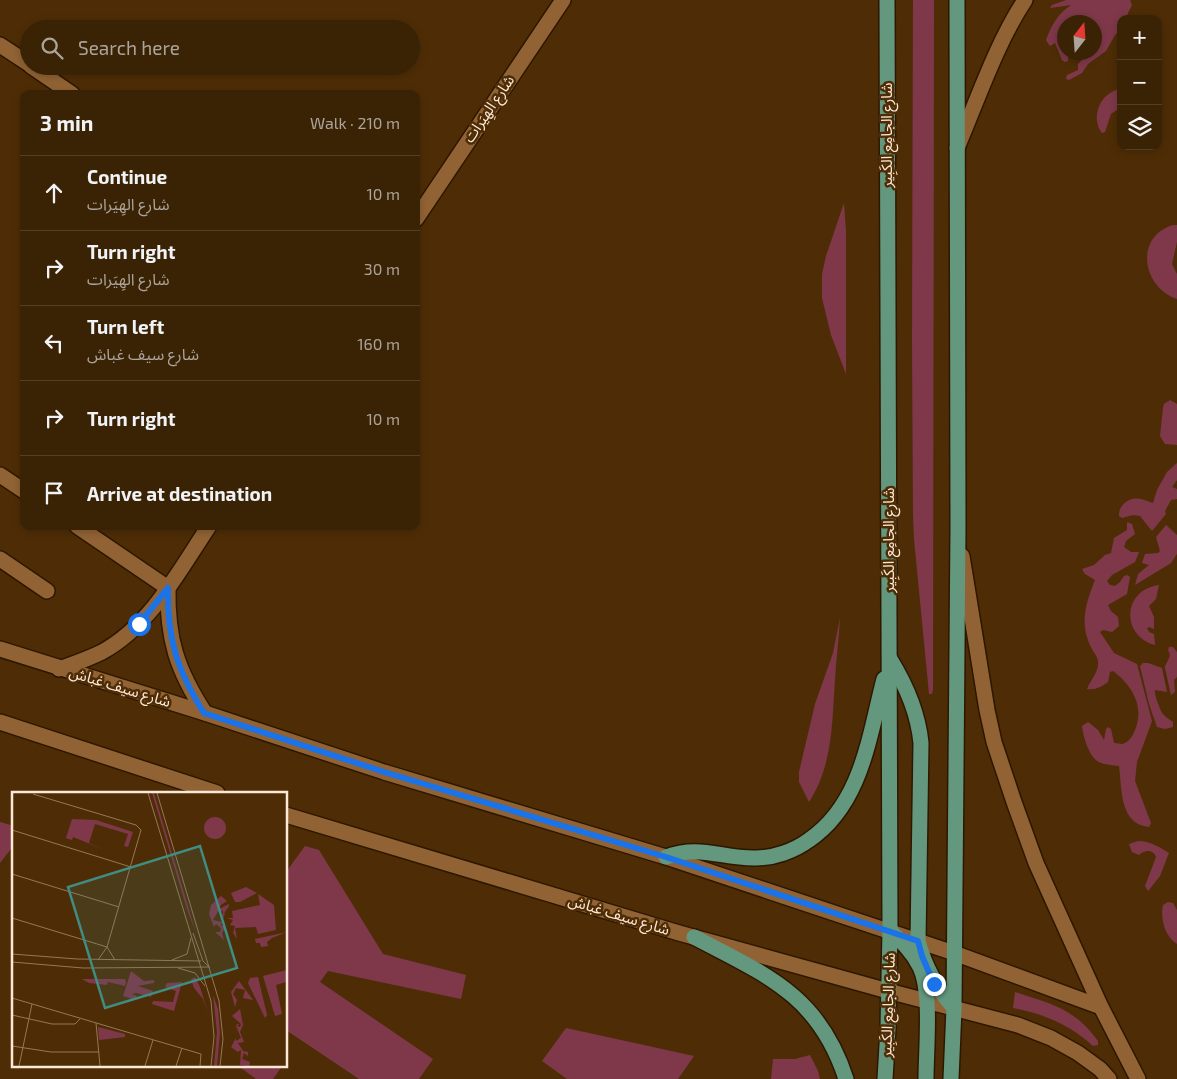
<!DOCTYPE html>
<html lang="en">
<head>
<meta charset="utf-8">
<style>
  :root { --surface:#3a2204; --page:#412a0e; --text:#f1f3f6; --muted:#aba49a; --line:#543f26 }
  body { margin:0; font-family:"Exo 2","Noto Sans Arabic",sans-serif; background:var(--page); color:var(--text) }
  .controls { position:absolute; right:15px; top:15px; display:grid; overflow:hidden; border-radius:10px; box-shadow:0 2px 8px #0003 }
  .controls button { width:45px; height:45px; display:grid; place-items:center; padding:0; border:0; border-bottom:1px solid var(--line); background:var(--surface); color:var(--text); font:25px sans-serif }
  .compass { position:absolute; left:1057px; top:15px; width:45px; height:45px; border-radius:50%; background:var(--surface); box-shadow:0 2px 8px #0003; rotate:17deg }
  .stop { position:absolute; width:15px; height:15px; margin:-11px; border:4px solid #1a73e8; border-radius:50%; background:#fff }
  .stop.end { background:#1a73e8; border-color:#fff; box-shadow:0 1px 5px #0008 }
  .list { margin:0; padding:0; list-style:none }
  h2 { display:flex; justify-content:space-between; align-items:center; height:65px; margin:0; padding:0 20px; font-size:21px }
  h2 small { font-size:16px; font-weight:400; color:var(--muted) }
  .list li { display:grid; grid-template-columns:32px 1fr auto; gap:15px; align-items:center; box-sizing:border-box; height:75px; padding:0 20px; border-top:1px solid var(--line) }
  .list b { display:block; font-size:19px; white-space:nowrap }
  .list p { margin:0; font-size:16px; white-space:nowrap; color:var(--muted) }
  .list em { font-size:16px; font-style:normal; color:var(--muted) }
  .icon { flex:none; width:28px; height:28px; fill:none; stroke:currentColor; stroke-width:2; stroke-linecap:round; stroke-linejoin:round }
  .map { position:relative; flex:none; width:1177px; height:1079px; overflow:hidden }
  .search { position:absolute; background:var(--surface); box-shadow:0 2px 8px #0003; left:20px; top:20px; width:400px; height:55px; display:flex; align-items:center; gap:12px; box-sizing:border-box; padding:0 18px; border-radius:28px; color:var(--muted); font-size:19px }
  .panel { position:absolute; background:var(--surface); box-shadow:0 2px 8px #0003; left:20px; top:90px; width:400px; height:440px; border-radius:10px }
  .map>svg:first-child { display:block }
  .green { fill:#7e384a }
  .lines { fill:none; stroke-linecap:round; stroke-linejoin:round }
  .minor-casing { stroke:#2d1700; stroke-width:18 }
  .major-casing { stroke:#2d1700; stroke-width:18 }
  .minor { stroke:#916334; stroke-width:15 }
  .major { stroke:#63987e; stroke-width:15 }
  .route { stroke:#1a73e8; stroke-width:6 }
  .labels { text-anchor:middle; stroke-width:5; stroke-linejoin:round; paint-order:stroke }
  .street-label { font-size:15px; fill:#fde8d5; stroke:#4e2d06 }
  .inset-road { fill:none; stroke:#947859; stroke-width:1 }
  .view { fill:#3f8d83; fill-opacity:0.15; stroke:#3f8d83; stroke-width:2.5 }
  .inset-edge { fill:none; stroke:#fde8d5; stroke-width:2.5 }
</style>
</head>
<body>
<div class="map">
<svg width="1177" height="1079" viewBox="0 0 1177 1079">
  <rect width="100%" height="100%" fill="#4e2d06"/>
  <g class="green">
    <path d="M913,0h21l-1,689 -1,5h-3l-15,-155 -1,-24 -1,-175z"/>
    <path d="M1066,0h64l2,5 -7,14h-4l-1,11 -5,5 -9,16 -18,13 -6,9 -13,7 -3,-1 1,-4 11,-5v-6l7,-7 -1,-4 10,-1v-30h-30v20l-2,5 6,10v4l-3,1 -3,-2 -7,-17 -5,3 -4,-6c6,-16 12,-26 25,-35l-21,3 2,-3z"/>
    <path d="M1121,89v18l-10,7 -6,18 -3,1c-12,-16 -2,-41 19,-44z"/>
    <path d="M844,203l2,28v143l-15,-39 -9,-37v-24l4,-18z"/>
    <path d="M1173,225h4v17l-5,22 5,10v25c-35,-12 -43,-62 -4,-74z"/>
    <path d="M1170,400l7,4v41l-12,-1 -5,-8 3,-28 1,-4z"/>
    <path d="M1177,463v17l-5,7 5,2v10l-6,1 -6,11 1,3 -14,17 -12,-15 -7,-1 -11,3 -3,-2c-1,-11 11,-20 22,-17 4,1 8,3 12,4l4,-13 10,-18z"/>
    <path d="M1127,522l5,2 3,10 -9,7 -2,6 7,5h8l-4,10 -23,13 -5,6 3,4 5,1 5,-4 4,-6 3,-1 3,2 -3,17 -19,11 3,6 7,6 1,9 -7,6 -9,-2 -3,2 14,21 23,11 15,57 -15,41 -2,19 16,42 -2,4c-30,-3 -27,-39 -30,-61 -6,-1 -15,-1 -20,-4 -10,-5 -16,-26 -17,-36l6,-4 10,8 6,10 2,-11 2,-2 3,2 3,14 9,1c7,-3 9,-7 12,-14 10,-23 -3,-45 -22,-59l-3,1 -2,10c-7,5 -12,8 -21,7 3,-8 10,-15 11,-24 1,-8 -4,-11 -7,-18 -12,-24 -5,-44 4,-67l-10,-6 -3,-5 12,-4 11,-10 6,-2 3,-15 13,-8z"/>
    <path d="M1166,525l11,10v19l-6,9 -36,22 3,-11 11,-9 -7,-2 3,-9 13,-1 2,-2 -4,-14z"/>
    <path d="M1159,585l-3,14 -7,7 5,11v12l-5,-2 -2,1 2,4 5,2 1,11c-34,-9 -33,-55 4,-60z"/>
    <path d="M840,618c-1,21 -4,41 -5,62 -3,42 -2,85 -26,122l-10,-20v-10l16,-68 18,-51z"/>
    <path d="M1169,647h4l4,5v25l-3,3 1,12 -4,3 -6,-27c1,-8 8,-10 3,-18z"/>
    <path d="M1143,663h5l14,5 5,24 -12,-2c-1,4 5,20 8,24 2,3 6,5 10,8v5l-8,2 -8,-2 -8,-23 -9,-38z"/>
    <path d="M0,822l14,4v25l-3,-2 -11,14z"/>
    <path d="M1138,841c12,0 21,6 31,12l-9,23 -12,15 -3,-5 11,-29c-3,-8 -11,-7 -17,-2l-7,-3 -3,-8z"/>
    <path d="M305,846l14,4 64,104 83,21 -5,24 -133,-28 -8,11 113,77 -14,20h-60l-73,-49v-158z"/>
    <path d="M1168,902l5,1 4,7v34c-12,-7 -17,-26 -14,-39z"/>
    <path d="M1015,992c36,12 59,16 83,49v4l-5,1c-24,-22 -50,-32 -80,-38z"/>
    <path d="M566,1028l128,28 -16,23h-111l-25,-18z"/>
    <path d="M810,1055l8,16 2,8h-49l2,-20h22z"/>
    <path d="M237,1065h46l-10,14h-17z"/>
  </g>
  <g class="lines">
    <g class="minor-casing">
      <g id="minor">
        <path d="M0,45l29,19"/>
        <path d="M31,66l41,28"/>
        <path d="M957,148c20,-47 40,-106 68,-148"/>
        <path d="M416,219l147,-219"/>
        <path d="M0,475l24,16"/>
        <path d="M77,526l91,62"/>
        <path d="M962,556l25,154 7,32 20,60 22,61 65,144 37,72"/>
        <path d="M0,559l47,32"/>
        <path d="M168,588c-1,51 9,82 37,125"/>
        <path d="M0,649l205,64 179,59 282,85 288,96 147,54"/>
        <path d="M59,669c14,-5 29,-10 43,-17 49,-27 77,-81 107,-126"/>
        <path d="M0,722l217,71"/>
        <path d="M286,815l393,118 209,58 130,34 33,13 27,15 22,16 9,10"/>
      </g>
    </g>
    <g class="major-casing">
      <g id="major">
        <path d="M890,659c16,26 28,53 31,84l-3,198c7,26 18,47 36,67"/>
        <path d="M666,857c34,-13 56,2 90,1 18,0 38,-7 53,-18 53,-36 60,-104 75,-161"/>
        <path d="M890,931c12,11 23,21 30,36 12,25 6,82 6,112"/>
        <path d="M694,937c72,38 125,58 152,142"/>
        <path d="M885,1079l3,-51 2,-97 -3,-931"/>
        <path d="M951,1079l3,-71 4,-479 -1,-529"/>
      </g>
    </g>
    <use href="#minor" class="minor"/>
    <use href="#major" class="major"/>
  </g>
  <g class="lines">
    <path class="route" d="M139,624l29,-36c-1,51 9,82 36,125l180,59 282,85 252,84 4,15 12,28"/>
  </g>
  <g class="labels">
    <g class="street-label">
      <text transform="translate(489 109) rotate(-56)" y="5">شارع الهِيَرات</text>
      <text transform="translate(887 135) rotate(-90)" y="5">شارع الجامِع الكَبِير</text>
      <text transform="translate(889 540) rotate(-90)" y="5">شارع الجامِع الكَبِير</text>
      <text transform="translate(120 687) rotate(17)" y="5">شارع سيف غباش</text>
      <text transform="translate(619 915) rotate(17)" y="5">شارع سيف غباش</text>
      <text transform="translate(888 1005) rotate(-88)" y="5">شارع الجامِع الكَبِير</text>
    </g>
  </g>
  <g transform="translate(12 792)">
    <rect width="275" height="275" fill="#4e2d06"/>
    <path d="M140,1h2l42,140 -9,-24zM192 36a11 11 0 1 1 22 0a11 11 0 1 1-22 0ZM60,27l24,1 37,12 -5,15 -4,-1 4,-12 -33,-10 -6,19 16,7 -32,-13 -1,3 -6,-2zM234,95l11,6 -17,9h-5l-4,-9zM246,102l16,11 2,25 -18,4 -2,-7 -21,1 2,11 -4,-6 2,-7 -5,-1 3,-5 -6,-2h6l-1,-7 28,-6zM209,104l6,5 -6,4 -2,4 10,-5v2l-4,6 -6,-2 -6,10 9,2 1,-11 2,2 -4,12 4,3 -3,5 2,7 -9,-8h5l1,-4 -5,-4 -2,3 -5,-13 2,-9zM275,140l-15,6 -5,4 1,4 -7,1 -1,-4h-4l-1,-4zM275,178l-1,12 -10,3 6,29 -7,2 -12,-40zM119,179l13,10 10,-1v3l-16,3 15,5 -2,6 -15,-4 -4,1 5,2 -2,4 -12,-4zM183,185l5,10 8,26 -5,-14 -9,-11 -3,-9zM246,185l9,38 -2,3 -17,-35 2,-5zM70,187h43l1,3 -1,4 -17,-4 -1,3 -18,-2zM227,189l14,19 -10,-2 2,-8 -9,-2 -3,6 4,6 -2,7 -4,-15zM170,190l-8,29 -22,-7 1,-3 20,1 3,-11 -11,-4 2,-4zM201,203l5,14 2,24 -3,33h-3l3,-34zM228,217l3,16 -3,7 4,10 -6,1 5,8 5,1v4l-4,-3 -2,6 8,3 -1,4 -9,-1 1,-15 -3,2 -7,-5 5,-9v3l5,-3 -5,-12 1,-2h2l-2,2 3,1 1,-3 -9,-8zM86,235l27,7v3l-26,3z" fill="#7e384a"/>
    <path class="inset-road" d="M136,1l63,208 3,36 -3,29M145,1l62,208 4,38 -3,27M21,2l103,31 5,5 -34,117 -9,13M0,38l119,37M0,82l107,33M0,126l95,29M181,141l10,28 6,6M95,155l8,13M0,162l65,5 124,2M160,168l15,-6 4,-16M0,170l71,6 127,-1M166,176l17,5 10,13M0,206l189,56 -1,12M0,223l40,9h23l5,-5M84,231l4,43M0,254l39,6h48M7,274l13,-62M133,274l8,-26M164,274l6,-18"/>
    <path class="view" d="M188,54l37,122 -132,40 -37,-121z"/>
    <rect width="275" height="275" class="inset-edge"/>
  </g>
</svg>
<div class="controls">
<button>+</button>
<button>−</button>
<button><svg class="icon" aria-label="layers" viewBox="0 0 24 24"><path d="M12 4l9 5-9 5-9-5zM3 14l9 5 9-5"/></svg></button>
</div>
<svg class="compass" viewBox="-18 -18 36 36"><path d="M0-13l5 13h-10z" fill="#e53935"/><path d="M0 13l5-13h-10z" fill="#aba49a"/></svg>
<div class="stop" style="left:139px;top:624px"></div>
<div class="stop end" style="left:934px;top:984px"></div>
<div class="search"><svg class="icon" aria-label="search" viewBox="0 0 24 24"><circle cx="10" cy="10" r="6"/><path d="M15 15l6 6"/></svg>Search here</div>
<section class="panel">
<h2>3 min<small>Walk · 210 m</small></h2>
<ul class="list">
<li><svg class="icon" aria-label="ahead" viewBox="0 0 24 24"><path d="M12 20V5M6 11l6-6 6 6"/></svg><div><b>Continue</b><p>شارع الهِيَرات</p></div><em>10 m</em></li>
<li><svg class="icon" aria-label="right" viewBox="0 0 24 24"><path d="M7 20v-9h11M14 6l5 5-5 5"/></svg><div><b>Turn right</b><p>شارع الهِيَرات</p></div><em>30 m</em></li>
<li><svg class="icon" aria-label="left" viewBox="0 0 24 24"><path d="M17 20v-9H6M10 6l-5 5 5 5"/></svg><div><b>Turn left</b><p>شارع سيف غباش</p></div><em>160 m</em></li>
<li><svg class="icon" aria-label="right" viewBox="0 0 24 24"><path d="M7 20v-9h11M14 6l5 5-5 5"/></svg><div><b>Turn right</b></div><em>10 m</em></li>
<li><svg class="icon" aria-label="arrive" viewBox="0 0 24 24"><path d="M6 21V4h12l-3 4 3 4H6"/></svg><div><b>Arrive at destination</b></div></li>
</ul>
</section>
</div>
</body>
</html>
